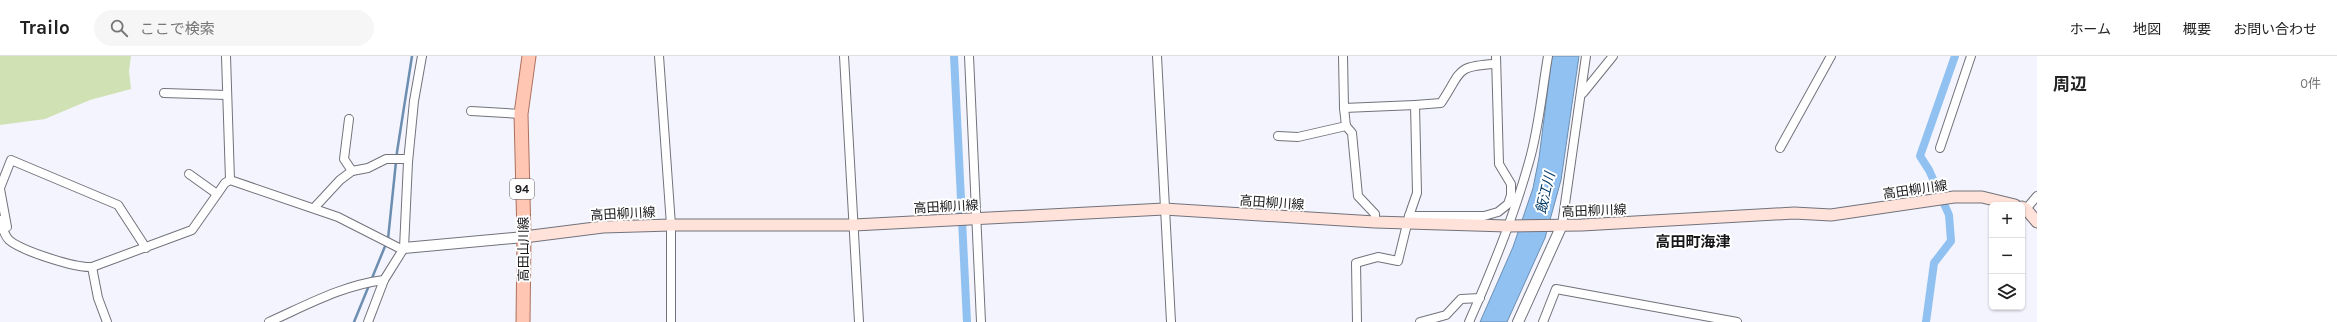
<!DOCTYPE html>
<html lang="ja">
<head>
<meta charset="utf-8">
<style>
  :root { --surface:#fff; --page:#f6f6f6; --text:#222; --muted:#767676; --line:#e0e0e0 }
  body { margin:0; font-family:Karla,"Noto Sans JP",sans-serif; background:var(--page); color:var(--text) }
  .controls { position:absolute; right:12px; bottom:12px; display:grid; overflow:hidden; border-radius:6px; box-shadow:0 1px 3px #0004 }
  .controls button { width:36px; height:36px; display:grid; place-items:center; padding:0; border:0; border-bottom:1px solid var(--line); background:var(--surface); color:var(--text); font:20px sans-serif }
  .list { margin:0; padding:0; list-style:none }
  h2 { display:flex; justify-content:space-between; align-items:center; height:52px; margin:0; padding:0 16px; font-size:17px }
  h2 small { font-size:13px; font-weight:400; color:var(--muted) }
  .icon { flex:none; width:22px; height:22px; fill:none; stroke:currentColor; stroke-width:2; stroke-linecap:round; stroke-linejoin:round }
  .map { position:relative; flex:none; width:2037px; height:266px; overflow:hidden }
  header { display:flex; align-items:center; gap:24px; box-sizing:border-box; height:56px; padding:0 20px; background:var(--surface); border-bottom:1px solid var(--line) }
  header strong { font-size:19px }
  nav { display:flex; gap:22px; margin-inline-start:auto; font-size:14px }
  .search { width:280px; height:36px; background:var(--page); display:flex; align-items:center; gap:10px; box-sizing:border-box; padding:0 14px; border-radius:22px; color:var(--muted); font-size:15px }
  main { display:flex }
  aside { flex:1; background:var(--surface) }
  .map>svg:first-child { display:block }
  .green { fill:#d0e2b4 }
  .water { fill:#90c1f1; stroke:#6c8eb0 }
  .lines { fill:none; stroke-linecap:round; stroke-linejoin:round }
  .stream { stroke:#6c8eb0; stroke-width:2.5 }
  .canal { stroke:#90c1f1; stroke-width:8 }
  .minor-casing { stroke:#72727b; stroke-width:10 }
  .tertiary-casing { stroke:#72727b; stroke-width:12 }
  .secondary-casing { stroke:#72727b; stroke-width:13 }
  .primary-casing { stroke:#ad705d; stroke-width:15 }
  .minor { stroke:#fff; stroke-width:8 }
  .tertiary { stroke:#fff; stroke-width:10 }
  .secondary { stroke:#ffe2d9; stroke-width:11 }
  .primary { stroke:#fec6b3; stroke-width:13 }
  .labels { text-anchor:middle; stroke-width:4; stroke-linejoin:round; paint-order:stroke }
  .shield { fill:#fff; stroke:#5d5d5f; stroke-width:1 }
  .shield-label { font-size:12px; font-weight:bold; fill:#17171a }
  .street-label { font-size:13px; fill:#17171a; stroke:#fff }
  .water-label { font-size:14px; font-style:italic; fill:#063e6a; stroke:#fff }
  .quarter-label { font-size:15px; font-weight:bold; fill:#17171a; stroke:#fff }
</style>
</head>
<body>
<header>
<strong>Trailo</strong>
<div class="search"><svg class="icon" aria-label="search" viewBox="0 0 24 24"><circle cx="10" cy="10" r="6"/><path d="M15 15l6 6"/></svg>ここで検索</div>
<nav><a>ホーム</a><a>地図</a><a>概要</a><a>お問い合わせ</a></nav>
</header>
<main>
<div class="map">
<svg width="2037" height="266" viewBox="0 0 2037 266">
  <rect width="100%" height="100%" fill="#f4f4fe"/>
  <path class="green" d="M0,0h131l-2,15 2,18 -41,11 -45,19 -45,6z"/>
  <path class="water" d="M1552,0h27l-18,124 -16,58 -38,84h-27l33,-75 20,-59 6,-30z"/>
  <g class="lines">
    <path class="stream" d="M354,266l34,-83 9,-87 15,-96"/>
    <g class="canal">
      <path d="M954,0l13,266"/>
      <path d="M1926,266l8,-59 17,-22 -2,-26 -20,-45 -9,-14 35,-100"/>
    </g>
    <g class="minor-casing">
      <g id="minor">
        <path d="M226,0l4,124"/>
        <path d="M659,0l12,169v97"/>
        <path d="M844,0l15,266"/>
        <path d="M969,0l12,266"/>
        <path d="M1157,0l14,266"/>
        <path d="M1343,0l1,52 71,-3 2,88 -8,23 -11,45 -20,-4 -22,6 1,59"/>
        <path d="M164,37l63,2"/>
        <path d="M1583,37l30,-37"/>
        <path d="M1415,49l26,-2c21,-31 13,-37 54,-39"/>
        <path d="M1344,52l2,18 6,7 6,63 17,18v8"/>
        <path d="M471,55l50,3"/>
        <path d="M349,63l-5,40 8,12"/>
        <path d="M1278,80l20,1 48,-11"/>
        <path d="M1780,92l51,-92"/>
        <path d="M1940,92l31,-92"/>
        <path d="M189,118l28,20"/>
        <path d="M0,132l11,-28 107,45 28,43"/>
        <path d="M0,133l7,38"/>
        <path d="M314,152l26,-28 12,-9 16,-3 18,-9h22"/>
        <path d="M2026,153l11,-13"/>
        <path d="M1409,160h75l14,-4 10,-8 3,-9v-11l-12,-20 -3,-108"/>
        <path d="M0,164c2,7 4,15 9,20 13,11 66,28 83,27l100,-37 33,-47 5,-3 108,37 65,33"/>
        <path d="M1562,169l24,-169"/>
        <path d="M92,211l6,31 9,24"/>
        <path d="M269,266c38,-17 74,-37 115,-42"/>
        <path d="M368,266l16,-42 20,-32 4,-86 6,-61 8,-45"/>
        <path d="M1420,266l26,-7 15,-16 19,-1"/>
        <path d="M1469,266c23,-52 45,-106 60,-160 10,-34 13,-71 19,-106"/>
        <path d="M1543,266l13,-33 181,33"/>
      </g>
    </g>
    <g class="tertiary-casing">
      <g id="tertiary">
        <path d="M404,192l120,-11"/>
        <path d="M1518,266l44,-97"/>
      </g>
    </g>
    <g class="secondary-casing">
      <g id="secondary">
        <path d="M2022,151l4,2 11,13"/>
        <path d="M524,181l79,-10 68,-2h183l310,-16 211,13 132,4 75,-1 212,-12 37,2 123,-18h28l33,8"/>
      </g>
    </g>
    <g class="primary-casing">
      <path id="primary" d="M523,266l1,-85 -3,-123 8,-58"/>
    </g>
    <use href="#minor" class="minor"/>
    <use href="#tertiary" class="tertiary"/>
    <use href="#secondary" class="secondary"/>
    <use href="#primary" class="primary"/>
  </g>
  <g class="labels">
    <rect class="shield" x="510" y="123" width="24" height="20" rx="3"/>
    <g class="shield-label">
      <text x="522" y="137">94</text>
    </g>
    <g class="street-label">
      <text transform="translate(1915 133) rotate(-8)" y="5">高田柳川線</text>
      <text transform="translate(1272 146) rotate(4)" y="5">高田柳川線</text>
      <text transform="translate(946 150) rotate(-3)" y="5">高田柳川線</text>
      <text transform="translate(1594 154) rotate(-2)" y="5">高田柳川線</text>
      <text transform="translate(623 157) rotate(-3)" y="5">高田柳川線</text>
      <text transform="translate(523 193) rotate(-90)" y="5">高田山川線</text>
    </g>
    <g class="water-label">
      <text transform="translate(1545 137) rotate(-77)" y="5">飯江川</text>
    </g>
    <g class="quarter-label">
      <text x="1693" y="191">高田町海津</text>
    </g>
  </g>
</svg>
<div class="controls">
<button>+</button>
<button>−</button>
<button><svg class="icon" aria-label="layers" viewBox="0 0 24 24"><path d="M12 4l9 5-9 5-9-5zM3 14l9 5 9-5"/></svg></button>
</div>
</div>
<aside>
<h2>周辺<small>0件</small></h2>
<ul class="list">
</ul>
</aside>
</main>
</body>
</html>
